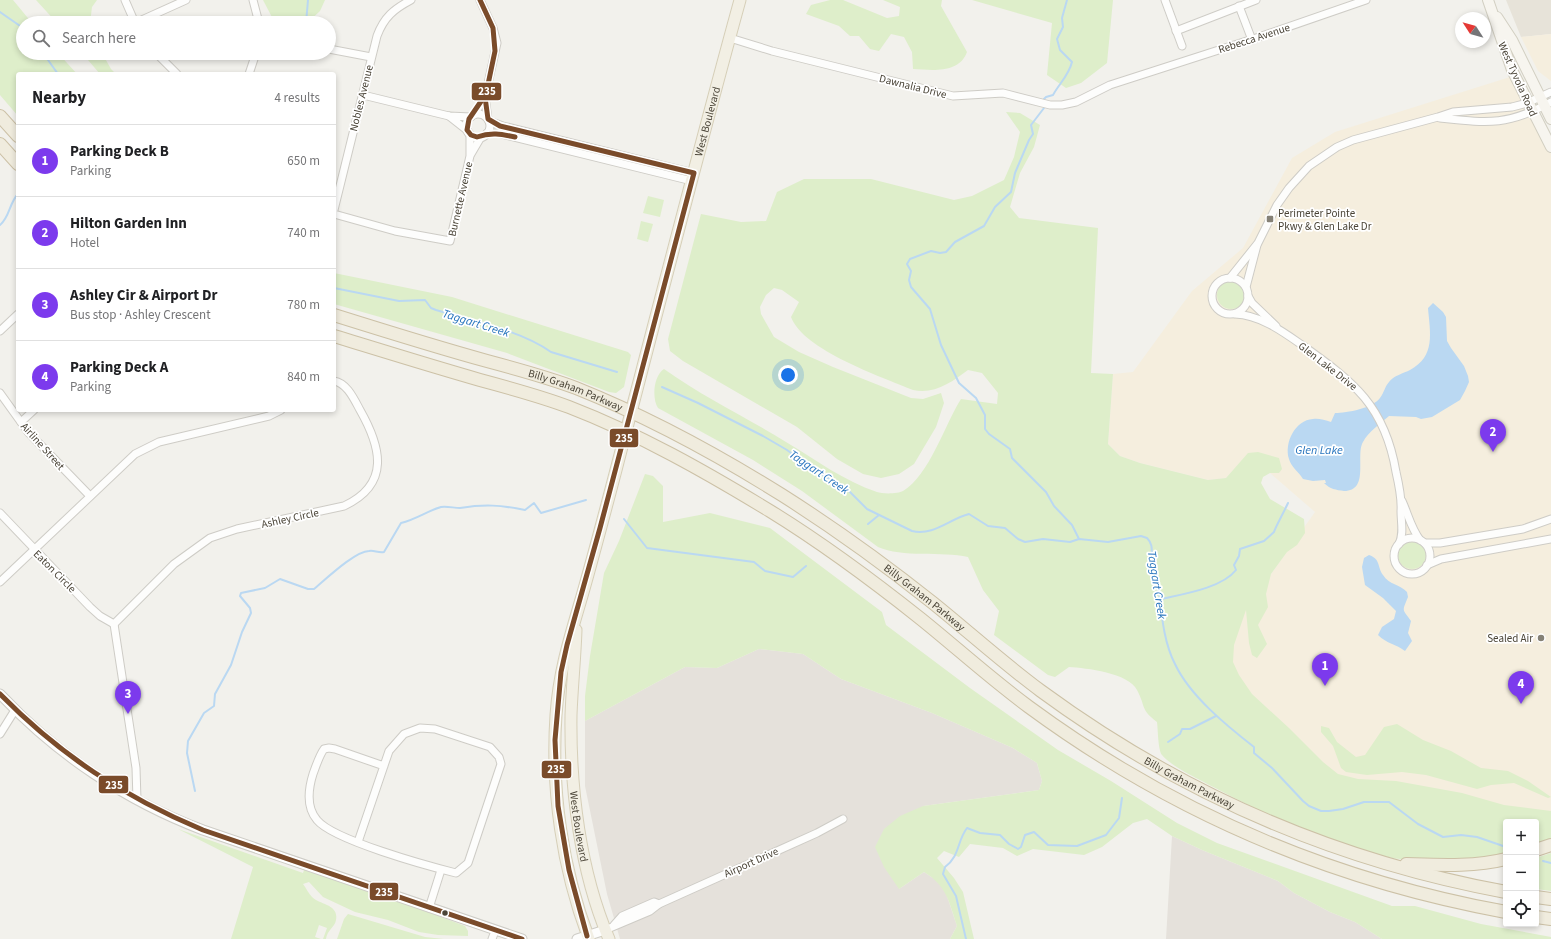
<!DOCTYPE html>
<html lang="en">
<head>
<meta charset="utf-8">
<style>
  :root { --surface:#fff; --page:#f6f6f6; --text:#202124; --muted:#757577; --line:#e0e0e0; --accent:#7c3aed }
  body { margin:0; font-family:"Source Sans 3",sans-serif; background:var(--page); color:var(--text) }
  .controls { position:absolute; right:12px; bottom:12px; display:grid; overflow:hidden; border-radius:4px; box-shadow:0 2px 6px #0003 }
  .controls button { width:36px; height:36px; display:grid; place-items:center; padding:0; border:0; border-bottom:1px solid var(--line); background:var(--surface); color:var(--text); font:20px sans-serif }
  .compass { position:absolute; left:1455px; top:12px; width:36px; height:36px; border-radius:50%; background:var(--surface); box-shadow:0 2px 6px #0003; rotate:306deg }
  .you { position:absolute; left:788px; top:375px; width:14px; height:14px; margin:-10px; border:3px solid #fff; border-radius:50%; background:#1a73e8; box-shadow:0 0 0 6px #1a73e833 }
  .badge { display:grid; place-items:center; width:26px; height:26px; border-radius:50%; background:var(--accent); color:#fff; font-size:13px; font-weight:700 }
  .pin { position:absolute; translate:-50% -33px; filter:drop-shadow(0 1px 2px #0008) }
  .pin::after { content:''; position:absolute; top:21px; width:14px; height:12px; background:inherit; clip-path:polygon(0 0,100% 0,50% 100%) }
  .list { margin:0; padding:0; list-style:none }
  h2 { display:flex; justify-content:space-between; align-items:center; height:52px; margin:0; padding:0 16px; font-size:17px }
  h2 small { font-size:13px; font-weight:400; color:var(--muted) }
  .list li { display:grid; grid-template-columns:26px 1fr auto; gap:12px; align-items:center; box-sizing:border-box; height:72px; padding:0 16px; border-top:1px solid var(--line) }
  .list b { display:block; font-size:15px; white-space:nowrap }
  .list p { margin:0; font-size:13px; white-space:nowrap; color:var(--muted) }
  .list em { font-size:13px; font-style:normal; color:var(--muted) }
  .icon { flex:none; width:22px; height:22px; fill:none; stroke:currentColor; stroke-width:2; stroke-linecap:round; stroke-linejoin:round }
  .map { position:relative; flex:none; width:1551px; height:939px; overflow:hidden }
  .search { position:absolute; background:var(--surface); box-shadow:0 2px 6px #0003; left:16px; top:16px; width:320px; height:44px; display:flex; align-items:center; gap:10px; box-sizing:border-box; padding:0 14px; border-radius:22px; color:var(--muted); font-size:15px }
  .panel { position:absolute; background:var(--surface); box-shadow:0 2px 6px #0003; left:16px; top:72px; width:320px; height:340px; border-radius:4px }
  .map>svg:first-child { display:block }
  .residential { fill:#e7e3d9 }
  .commercial { fill:#f5eede }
  .industrial { fill:#e5e1db }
  .green { fill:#deeeca }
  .water { fill:#bad8f2 }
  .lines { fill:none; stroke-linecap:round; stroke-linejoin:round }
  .stream { stroke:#bad8f2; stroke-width:2 }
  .minor-casing { stroke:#ceccc6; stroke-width:9 }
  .tertiary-casing { stroke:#ceccc6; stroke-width:11 }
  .secondary-casing { stroke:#d2cfc2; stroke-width:12 }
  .primary-casing { stroke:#d6cfb8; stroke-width:13 }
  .trunk-casing { stroke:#ccc1a6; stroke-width:14 }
  .minor { stroke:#fdfdfc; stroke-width:7 }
  .tertiary { stroke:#fdfdfc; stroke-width:9 }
  .secondary { stroke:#f7f5ef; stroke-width:10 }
  .primary { stroke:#f2efe4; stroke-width:11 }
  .trunk { stroke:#f0ecde; stroke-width:12 }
  .bus-1-casing { stroke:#fff; stroke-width:8 }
  .bus-1 { stroke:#7a4b2a; stroke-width:5 }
  .poi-dot { fill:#858176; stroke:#fff; stroke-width:1.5 }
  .bus-dot { fill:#4a4437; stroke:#fff; stroke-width:1.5 }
  .labels { text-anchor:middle; stroke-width:3.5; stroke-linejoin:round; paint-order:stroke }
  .street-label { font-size:11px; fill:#4a4437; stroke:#fff }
  .poi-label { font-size:11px; fill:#4a4437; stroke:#fff; text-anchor:start }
  .water-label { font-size:12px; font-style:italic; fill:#2875be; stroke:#fff }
  .line-badge { stroke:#fff; stroke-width:1.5 }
  .badge-label { font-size:11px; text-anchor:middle; font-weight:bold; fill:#fff }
</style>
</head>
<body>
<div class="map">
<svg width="1551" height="939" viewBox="0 0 1551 939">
  <rect width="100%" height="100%" fill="#f2f1ec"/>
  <path class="residential" d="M1506,0h45v34l-30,3z"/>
  <g class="commercial">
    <path d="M1551,34v47l-13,-10 -17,-34z"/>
    <path d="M1510,77l41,75v681l-15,-11h-30l-134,-21 -181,-114 124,-175 -67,-58 -22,24 -18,2 -68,-17 -20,-7 -12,-12 5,-70 20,-2 59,-81 51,-43 49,-90 43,-26z"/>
  </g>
  <g class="industrial">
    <path d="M759,649l44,5 38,25 91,34 81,35 24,15 5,18 -3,9 -116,16 -24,83 25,-17 12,8 9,10 12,36 -7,13h-330l-13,-45 -22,-108v-65l100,-54 32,1z"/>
    <path d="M1172,836l30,14 76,31 16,12 36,19 25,10 27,17h-216z"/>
  </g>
  <g class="green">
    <path d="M0,0h13l19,23h-9v30h35l19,21h-59v42l-18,-21z"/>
    <path d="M36,0h61l-5,7 -2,16h-33z"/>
    <path d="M263,0h62l-5,11 -13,12 -33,-2z"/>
    <path d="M830,0h13l44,18 12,-2 1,-9 -17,-7h59l-1,6 26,46c-8,22 -35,18 -54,17l-1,-17 -8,-15 -13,-3 -12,17 -9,-2 -11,-13h-9l-11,-10 -33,-12 5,-9z"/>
    <path d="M972,0h141l-6,63 -26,20 -15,5 -19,-13 5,-52z"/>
    <path d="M82,53h20l9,16 5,5h-16z"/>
    <path d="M1006,112l14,1 20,12 -6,22 -14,26 -10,34 9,11 79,10 -7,145 22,1 -5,70 12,12 20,7 68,17 18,-2 22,-25 10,-1 21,6 3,11 -3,4h-9l-7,4 -2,6 9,16 34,20 1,14 -8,12 -10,7 -16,22 -5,20 2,13 -10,18 9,19 -10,14 -5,-3 -3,-12 -3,-33 -12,35 -1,17 6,13 13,19 37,34 34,34 15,12 20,5 38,2 66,12 42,12 47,6v29l-15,5v-23h-30v31c-33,7 -85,11 -118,4 -59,-14 -116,-39 -169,-67 -13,-7 -49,-24 -57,-35 -4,-5 -4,-25 -5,-33 -17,-13 -11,-15 -20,-32 -8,-17 -51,-22 -68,-23l-14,10 -7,-2 -54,-40 5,-24 -16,-21 -15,-33c-26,-6 -66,1 -90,-10l-76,-56 -49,-31 -95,-52c-6,-9 -5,-32 6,-39 39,28 82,48 122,73 30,18 58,39 91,50 5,2 21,2 26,-1 26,-15 42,-67 58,-92l36,5 1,-11 -16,-20 -14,-3c-16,12 -34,25 -55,20 -31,-13 -110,-40 -122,-73l8,-15 -17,-12 -8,-2 -8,7 -6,12 1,7 13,23 25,15 34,15 78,31 12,1 18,-6 3,10 -8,24 -22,37 -15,10 -18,4 -18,-4 -26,-15 -40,-32 -114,-66 -13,-10 -2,-12 33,-125 40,8 25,-1 11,-29 27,-13h67l83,21 18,-4 32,-16 10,-23 6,-25z"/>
    <path d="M648,196l16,4 -4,17 -17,-4z"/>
    <path d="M641,221l12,3 -5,18 -11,-3z"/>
    <path d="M334,273l118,24 176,55 3,3 -7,32 -8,6 -7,-1 -102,-39 -173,-49z"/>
    <circle cx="1231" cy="295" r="14"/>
    <path d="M645,474l8,2 10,10v36l47,-9 60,15 112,84 4,13 84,63 88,62 53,31 66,42 40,20 175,63h23l66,18 70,13v2h-169l-27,-17 -25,-10 -36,-19 -16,-12 -76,-31 -30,-14 -25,-17 -14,4 -31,24 -18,8 -51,-6 -16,7 -14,-8 -33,-4 -11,13 -15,-6 -7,7 17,20 9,14 11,47h-24l7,-13c-8,-24 -10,-40 -33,-54l-25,17 -15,-22 -9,-20 9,-18 16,-13 23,-10 116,-16 3,-9 -5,-18 -24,-15 -81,-35 -91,-34 -38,-25 -44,-5 -42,19 -32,-1 -100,54v-25l5,-40 14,-83 15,-32z"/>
    <circle cx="1412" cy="555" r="14"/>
    <path d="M1397,724l26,16 28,11 30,17 27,3 20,10 23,16 -3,1 -34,-15 -23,2 -14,4 -51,-14 -24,-3 -35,3 -21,-3 -5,-4 -8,-22 -12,-14v-6l8,2 8,14 19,15 9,-2 19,-28z"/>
    <path d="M178,829l125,44 1,-3 95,31 66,25 3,5v5l-30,-1 -19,-3 -31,-12 -33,-8 -32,-15 -14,-15 -6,2c3,4 6,10 9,13 8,8 27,7 24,23 -1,7 -9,10 -10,19h-3l4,-11 -8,-3 -4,12 6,2h-90l22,-72z"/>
    <path d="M1551,853v38l-15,-2v-31z"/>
    <path d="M348,914l77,23 19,2h-107l7,-20z"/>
  </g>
  <g class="water">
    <path d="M1433,303l10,9 3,5 1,24 4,7 13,18 4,10 1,6 -4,9 -5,9 -28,17 -11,2 -5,-2 -27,-1c-8,7 -21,16 -26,26 -8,13 7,49 -19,49 -8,-1 -14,-2 -20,-8h2l-1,-3 -12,1 -10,-2c-4,-7 -12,-12 -14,-20 -5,-16 6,-39 24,-40 5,-1 12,1 18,3l4,-9c12,0 38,-5 45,-15 4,-5 5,-12 9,-16 4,-6 15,-9 21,-12 26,-14 20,-37 18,-62z"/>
    <path d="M1369,555c12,4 8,12 14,20 6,10 17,9 24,17l1,5c-6,15 -6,11 3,24l-3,12 4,8 -7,10c-9,-7 -18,-7 -27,-16l4,-8 12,-8 2,-8 -13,-13 -18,-13 -3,-18 2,-9z"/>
  </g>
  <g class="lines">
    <g class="stream">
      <path d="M0,12l23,16"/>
      <path d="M306,23l2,-23"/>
      <path d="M43,53l15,21"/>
      <path d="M1044,99l2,-2 7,-2c6,-11 16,-20 19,-33l-12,-12 -3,-11 6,-12 -1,-9 5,-18"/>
      <path d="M1044,105v3l-13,17 2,9 -4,6 -14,33 -4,19 -16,15 -11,19 -29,16 -9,10 -6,1 -9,-2 -21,8 -3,5 4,7 -2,9 2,7 19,22 11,36 18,38 17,15 9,17v14l4,5 21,15 2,9 34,34 8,14 18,19 7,14"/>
      <path d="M0,225c10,-8 9,-22 18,-31"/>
      <path d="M334,288l65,13 26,-1 6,8 5,2c35,10 86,21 115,42l66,20"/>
      <path d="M662,387l36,16 65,33 24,14 30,22 30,17 20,20 45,22c22,5 37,-12 57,-17l19,12 17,2 13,11 7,3 18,-3 27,3 9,-3 29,3 33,-6 6,2c7,7 4,14 5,23 2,13 7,25 8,38 2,21 5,46 15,65 15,32 52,62 79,83v6l18,15 31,33 6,5 12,5h8l14,-2 21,-7h25l29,22 25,13 18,-2 16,2 29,10"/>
      <path d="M624,519l23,29 107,14 11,9 28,6 13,-11"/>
      <path d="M868,524l11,-9"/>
      <path d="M1161,599c22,-5 61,-11 75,-29l-2,-5 5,-9 1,-7 24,-8 10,-9c1,-4 11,-22 14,-29"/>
      <path d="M1168,742l12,-8 2,-5h8l26,-13"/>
      <path d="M195,791l-8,-38 1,-12 16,-28 10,-7 1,-12 16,-29 11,-33 9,-19 -1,-5 -10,-12 1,-3 24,-5 15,-9 28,10h6c11,-9 41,-38 55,-38 5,-1 9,2 15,1l17,-29c16,-4 26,-12 40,-16 6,-1 13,1 19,1 25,-4 40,-3 65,2l9,-7 7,10 45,-13"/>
      <path d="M1543,861l8,2"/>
      <path d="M966,939l-10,-43 -13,-22 2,-7c15,-11 12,-26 22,-39l13,5 20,2 9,9 9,5 3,-2 4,-12 9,-3 14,13 29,1 29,-11 13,-17 3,-20"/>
    </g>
    <g class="minor-casing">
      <g id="minor">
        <path d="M125,0l10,23"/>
        <path d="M253,0l6,23"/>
        <path d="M1165,0l17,46"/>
        <path d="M1239,6l13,34"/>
        <path d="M135,23l51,-23"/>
        <path d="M1176,31l80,-31"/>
        <path d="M730,38l42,13 181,45 50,-3 47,12h12l14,-3 34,-17 146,-47 110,-38"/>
        <path d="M329,49l42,8"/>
        <path d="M156,53l21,21"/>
        <path d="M249,74l7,-21"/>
        <path d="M363,95l86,21 22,1"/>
        <path d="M485,97l3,22"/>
        <circle cx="478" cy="126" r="12"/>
        <path d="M474,115l11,-18 12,-54 -4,-15 -13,-28"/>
        <path d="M449,116l19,15"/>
        <path d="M1440,118c48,5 67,8 111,-16"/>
        <path d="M489,121l14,5 191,47"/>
        <path d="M487,133h10l195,48"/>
        <path d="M471,154l10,-17"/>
        <path d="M334,210l43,-174c7,-19 17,-27 34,-36"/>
        <path d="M334,214l61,17 55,10 20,-85v-22"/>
        <path d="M1230,278l28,-35 19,-38 12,-17 20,-22 28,-19 16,-7 85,-23 15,-5 59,-5 15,-4 24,-11"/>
        <circle cx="1230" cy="296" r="18"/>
        <path d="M1246,287l11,-42"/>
        <path d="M1248,296l4,7 24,23"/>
        <path d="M1235,314c25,1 47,17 67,31 52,37 83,61 94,127 3,13 6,26 5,39 0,12 3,22 -2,33"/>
        <path d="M0,331l18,-17"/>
        <path d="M0,393l28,39 62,64"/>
        <path d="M21,422l13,-12"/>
        <path d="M1402,501c6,13 9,27 18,39"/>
        <path d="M0,513l90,94 10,9 14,8"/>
        <circle cx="1412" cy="556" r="18"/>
        <path d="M1425,543h15l83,-14 28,-10"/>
        <path d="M1427,565l14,-6 110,-20"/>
        <path d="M0,582l135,-128 24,-12 110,-26 12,-6"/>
        <path d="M114,624l60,-60 36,-26 27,-9 107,-23c47,-22 37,-59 16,-96 -6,-11 -13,-27 -26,-29"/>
        <path d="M114,624l22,144 1,32"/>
        <path d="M0,734l15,-24"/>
        <path d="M358,842l31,-91 15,-17 16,-6 15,1 55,18 9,10 2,7 -33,99 -12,10c-28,-7 -123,-33 -139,-53 -11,-13 -9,-30 -4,-46 3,-8 6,-18 11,-25l5,-1 6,1 49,17"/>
        <path d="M659,904l158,-71 26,-14"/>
        <path d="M429,908l12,-38"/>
        <path d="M605,930l45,-19 9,-7 -5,-2 -32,14 -8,9"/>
        <path d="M492,939l3,-8"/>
      </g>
    </g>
    <g class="tertiary-casing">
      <g id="tertiary">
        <path d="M0,694c56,60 126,107 203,136l319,109"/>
        <path d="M577,939l28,-9"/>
      </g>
    </g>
    <g class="secondary-casing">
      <g id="secondary">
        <path d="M1488,0l24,70 39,77"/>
        <path d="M1497,17l15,23 39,79"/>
      </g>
    </g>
    <g class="primary-casing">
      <g id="primary">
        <path id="s1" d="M576,630c-1,29 -4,57 -5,85 -1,74 9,156 38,224"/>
        <path id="s2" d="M589,939c-27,-71 -38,-149 -33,-224 3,-44 14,-78 26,-119 12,-42 23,-84 34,-126 41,-157 81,-314 124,-470"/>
      </g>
    </g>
    <g class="trunk-casing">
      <g id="trunk">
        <path d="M0,116l18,20"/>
        <path d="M0,144l18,20"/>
        <path id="s3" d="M334,315c51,16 102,32 153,46 30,8 60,16 89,27 70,28 142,67 206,107 52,33 102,69 151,108 36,29 70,60 108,88 139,102 295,170 465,201"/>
        <path d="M334,336c49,15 97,30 146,44 30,8 60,16 89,27 70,27 137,65 201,104 52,32 102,69 151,108 36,29 70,60 108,88 144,106 301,173 477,205"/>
        <path d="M1536,850l15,-5"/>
        <path d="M1406,864c33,1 68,3 100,-5"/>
        <path d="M1536,897l15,2"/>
        <path d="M1536,917l15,2"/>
      </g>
    </g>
    <use href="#minor" class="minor"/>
    <use href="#tertiary" class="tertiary"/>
    <use href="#secondary" class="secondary"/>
    <use href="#primary" class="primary"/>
    <use href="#trunk" class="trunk"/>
    <g class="bus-1-casing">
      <g id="bus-1">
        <path d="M480,0l13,28 2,23 -9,43 -17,25 -2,11 4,5 6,2c14,-5 24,-3 38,0"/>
        <path d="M485,97l3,22 12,7 194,47 -94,355 -33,117 -6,27 -6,68 3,66 11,64 18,66"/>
        <path d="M0,694c60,61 124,103 203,136l319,109"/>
      </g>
    </g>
    <use href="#bus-1" class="bus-1"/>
  </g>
  <g class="poi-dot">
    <rect x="1266" y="215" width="8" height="8" rx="2"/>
    <circle cx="1541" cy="638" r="4"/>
  </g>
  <circle class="bus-dot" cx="445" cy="913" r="3.5"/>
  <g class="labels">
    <g class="street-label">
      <text transform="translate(1254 38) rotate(-18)" y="4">Rebecca Avenue</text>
      <text transform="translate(1518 79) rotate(66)" y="4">West Tyvola Road</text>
      <text transform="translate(913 86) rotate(14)" y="4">Dawnalia Drive</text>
      <text transform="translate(361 98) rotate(-76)" y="4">Nobles Avenue</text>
      <text dy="4" stroke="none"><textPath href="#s2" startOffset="841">West Boulevard</textPath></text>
      <text transform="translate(460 199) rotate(-77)" y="4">Burnette Avenue</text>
      <text transform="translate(1328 366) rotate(38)" y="4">Glen Lake Drive</text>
      <text dy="4" stroke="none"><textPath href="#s3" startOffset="253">Billy Graham Parkway</textPath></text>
      <text transform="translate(43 446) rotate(48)" y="4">Airline Street</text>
      <text transform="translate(290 518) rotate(-12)" y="4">Ashley Circle</text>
      <text transform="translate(55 571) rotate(45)" y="4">Eaton Circle</text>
      <text dy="4" stroke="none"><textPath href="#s3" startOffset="661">Billy Graham Parkway</textPath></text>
      <text dy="4" stroke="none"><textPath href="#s3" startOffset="985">Billy Graham Parkway</textPath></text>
      <text dy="4" stroke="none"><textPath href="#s1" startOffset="197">West Boulevard</textPath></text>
      <text transform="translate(751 862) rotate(-24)" y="4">Airport Drive</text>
    </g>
    <g class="poi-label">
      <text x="1278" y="217">Perimeter Pointe<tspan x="1278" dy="13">Pkwy &amp; Glen Lake Dr</tspan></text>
      <text x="1533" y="642" text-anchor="end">Sealed Air</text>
    </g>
    <g class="water-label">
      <text transform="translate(476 323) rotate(17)" y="4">Taggart Creek</text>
      <text x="1319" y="454">Glen Lake</text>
      <text transform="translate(819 472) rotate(34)" y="4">Taggart Creek</text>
      <text transform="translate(1157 585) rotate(81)" y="4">Taggart Creek</text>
    </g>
  </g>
  <g class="line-badge">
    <rect x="471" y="82" width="31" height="19" rx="4" fill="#7a4b2a"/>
    <rect x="609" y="428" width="30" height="20" rx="4" fill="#7a4b2a"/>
    <rect x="541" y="760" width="31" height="19" rx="4" fill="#7a4b2a"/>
    <rect x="98" y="775" width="31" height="19" rx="4" fill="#7a4b2a"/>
    <rect x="369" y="882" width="30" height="19" rx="4" fill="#7a4b2a"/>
  </g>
  <g class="badge-label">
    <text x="487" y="95">235</text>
    <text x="624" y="442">235</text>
    <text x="556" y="773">235</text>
    <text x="114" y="789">235</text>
    <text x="384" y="896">235</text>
  </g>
</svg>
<div class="controls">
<button>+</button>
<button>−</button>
<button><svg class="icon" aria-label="locate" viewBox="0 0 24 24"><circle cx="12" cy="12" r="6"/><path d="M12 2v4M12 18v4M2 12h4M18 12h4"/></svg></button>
</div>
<svg class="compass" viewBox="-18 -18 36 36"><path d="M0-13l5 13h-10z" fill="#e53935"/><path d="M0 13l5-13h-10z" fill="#757577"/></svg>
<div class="you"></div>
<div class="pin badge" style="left:1325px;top:686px">1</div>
<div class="pin badge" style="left:1493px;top:452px">2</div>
<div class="pin badge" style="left:128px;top:714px">3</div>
<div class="pin badge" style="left:1521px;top:704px">4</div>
<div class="search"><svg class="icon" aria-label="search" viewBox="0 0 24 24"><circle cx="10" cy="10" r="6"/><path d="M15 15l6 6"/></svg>Search here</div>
<section class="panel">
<h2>Nearby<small>4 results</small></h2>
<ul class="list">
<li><span class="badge">1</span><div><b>Parking Deck B</b><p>Parking</p></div><em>650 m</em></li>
<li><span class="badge">2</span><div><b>Hilton Garden Inn</b><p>Hotel</p></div><em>740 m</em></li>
<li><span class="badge">3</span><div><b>Ashley Cir &amp; Airport Dr</b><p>Bus stop · Ashley Crescent</p></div><em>780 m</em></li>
<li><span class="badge">4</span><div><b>Parking Deck A</b><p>Parking</p></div><em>840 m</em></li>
</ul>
</section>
</div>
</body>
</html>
